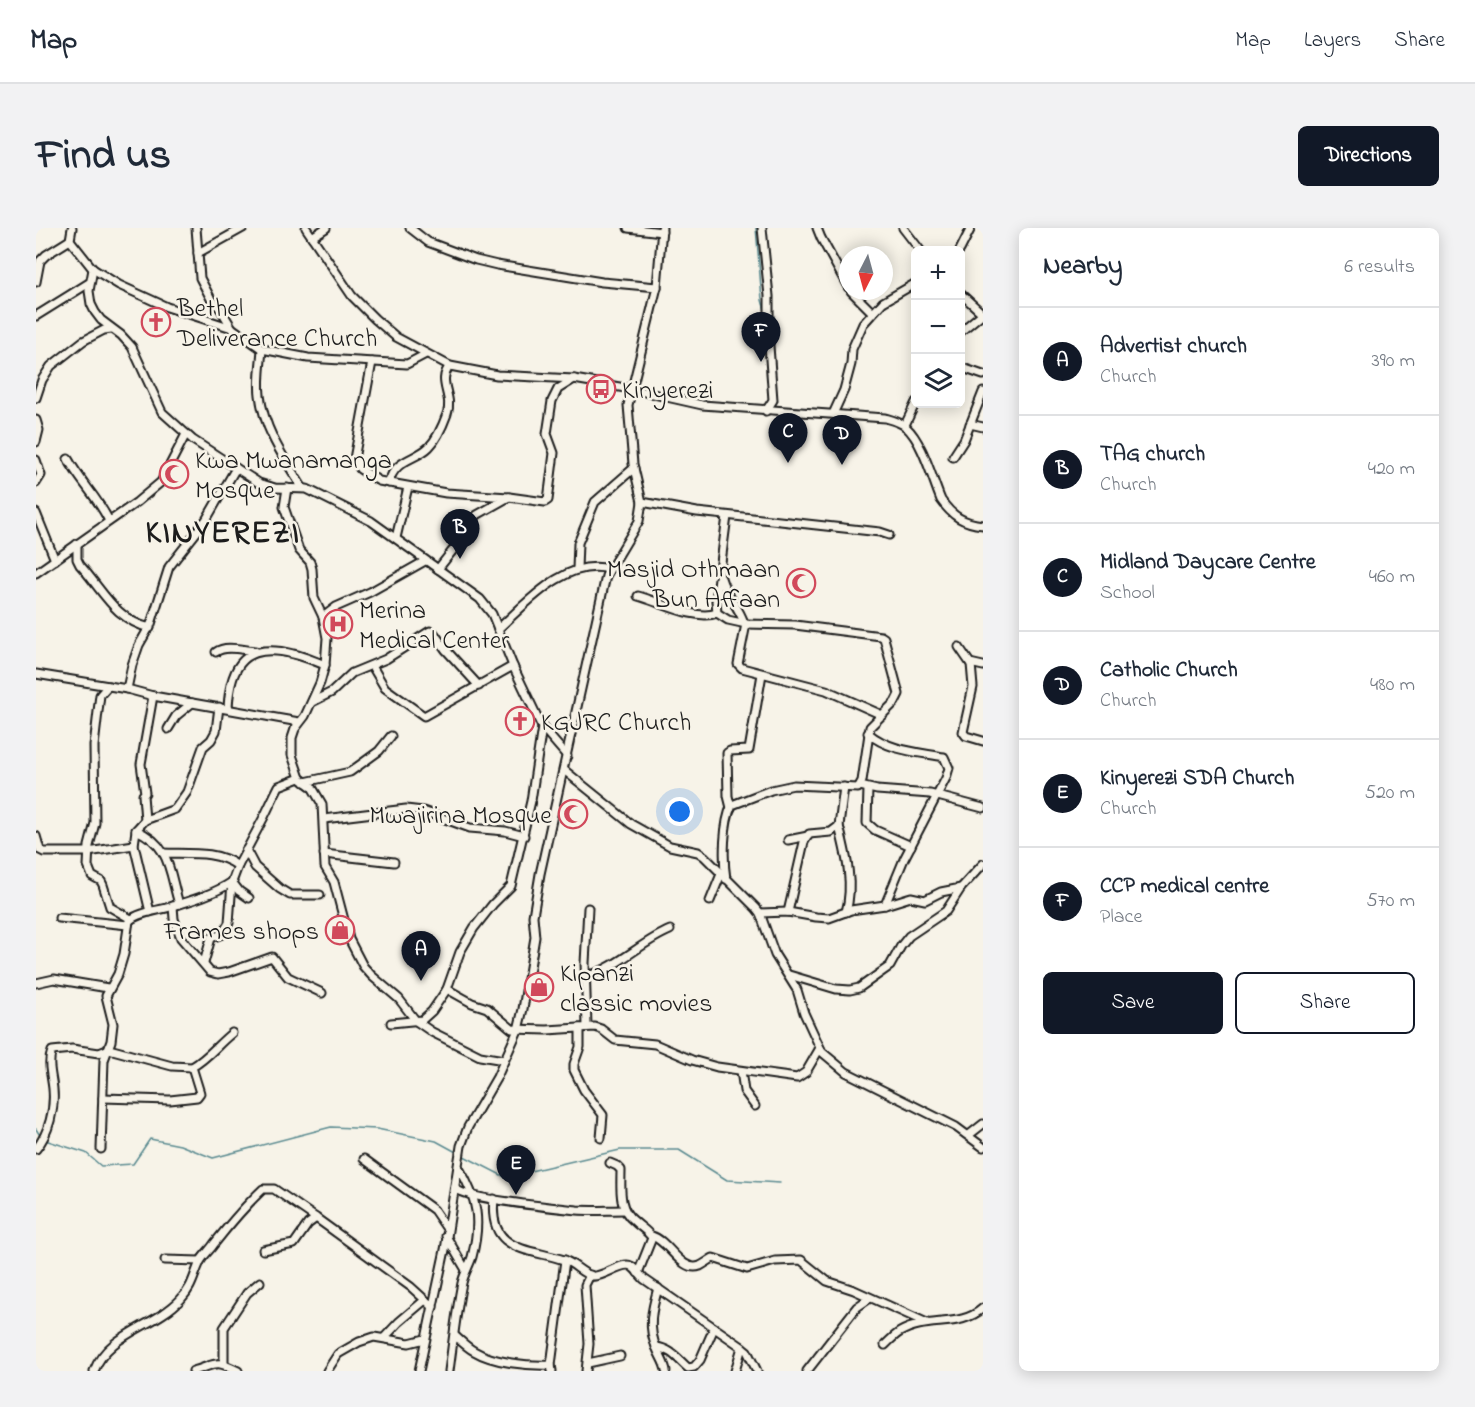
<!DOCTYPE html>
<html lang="en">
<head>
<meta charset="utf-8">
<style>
  :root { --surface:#fff; --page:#f2f2f3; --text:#1f2937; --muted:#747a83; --line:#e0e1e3; --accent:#111827 }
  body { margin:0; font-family:"Indie Flower",sans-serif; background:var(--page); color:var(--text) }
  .controls { position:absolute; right:18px; top:18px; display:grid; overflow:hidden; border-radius:9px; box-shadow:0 3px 15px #0003 }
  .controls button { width:54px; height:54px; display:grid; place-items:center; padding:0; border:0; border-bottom:2px solid var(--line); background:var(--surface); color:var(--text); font:30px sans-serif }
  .compass { position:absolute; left:803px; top:18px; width:54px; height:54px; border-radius:50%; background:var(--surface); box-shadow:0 3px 15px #0003; rotate:186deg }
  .you { position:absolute; left:644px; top:584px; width:21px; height:21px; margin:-15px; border:4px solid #fff; border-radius:50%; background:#1a73e8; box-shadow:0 0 0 9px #1a73e833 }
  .badge { display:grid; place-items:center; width:39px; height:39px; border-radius:50%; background:var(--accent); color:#fff; font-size:20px; font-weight:700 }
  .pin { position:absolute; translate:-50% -50px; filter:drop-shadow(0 2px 3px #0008) }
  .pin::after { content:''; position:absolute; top:32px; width:21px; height:18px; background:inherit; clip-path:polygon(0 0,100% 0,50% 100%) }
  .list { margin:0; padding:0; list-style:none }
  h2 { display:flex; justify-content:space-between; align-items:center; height:78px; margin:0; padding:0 24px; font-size:26px }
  h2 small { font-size:20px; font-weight:400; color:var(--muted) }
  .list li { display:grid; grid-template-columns:39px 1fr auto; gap:18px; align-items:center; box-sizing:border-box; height:108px; padding:0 24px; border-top:2px solid var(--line) }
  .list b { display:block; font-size:22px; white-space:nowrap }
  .list p { margin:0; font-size:20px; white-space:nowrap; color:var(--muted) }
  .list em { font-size:20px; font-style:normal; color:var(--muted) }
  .actions { display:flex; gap:12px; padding:18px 24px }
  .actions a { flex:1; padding:14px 0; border:2px solid var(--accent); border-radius:9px; text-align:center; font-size:21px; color:var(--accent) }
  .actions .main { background:var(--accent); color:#fff }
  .icon { flex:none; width:33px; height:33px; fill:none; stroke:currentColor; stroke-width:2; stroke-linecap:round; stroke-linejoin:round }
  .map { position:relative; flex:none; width:947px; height:1143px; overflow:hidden; border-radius:9px }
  header { display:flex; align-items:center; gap:36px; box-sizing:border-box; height:84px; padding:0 30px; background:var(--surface); border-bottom:2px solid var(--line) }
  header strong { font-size:28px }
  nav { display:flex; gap:33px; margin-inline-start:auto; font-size:21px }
  .intro { display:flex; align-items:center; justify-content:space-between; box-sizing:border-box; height:144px; padding:0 36px }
  h1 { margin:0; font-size:42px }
  .button { padding:15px 27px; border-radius:9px; background:var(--accent); color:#fff; font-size:21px; font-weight:700 }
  main { display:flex; gap:36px; padding:0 36px }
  aside { flex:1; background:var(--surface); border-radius:9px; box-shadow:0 3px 15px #0003 }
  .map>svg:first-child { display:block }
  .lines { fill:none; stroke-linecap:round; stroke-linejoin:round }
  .stream { stroke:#5b8b91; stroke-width:1.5 }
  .minor-casing { stroke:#1c1c1c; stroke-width:11 }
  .minor { stroke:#f7f3e8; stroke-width:7 }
  .labels { text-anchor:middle; stroke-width:5; stroke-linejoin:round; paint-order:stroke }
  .poi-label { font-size:26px; fill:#1c1c1c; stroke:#f7f3e8; text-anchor:start }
  .district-label { font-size:32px; font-weight:bold; letter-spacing:1.5px; fill:#1c1c1c; stroke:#f7f3e8 }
</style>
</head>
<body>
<header>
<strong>Map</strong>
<nav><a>Map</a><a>Layers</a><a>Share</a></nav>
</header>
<div class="intro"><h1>Find us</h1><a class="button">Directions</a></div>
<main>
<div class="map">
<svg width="947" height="1143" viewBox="0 0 947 1143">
  <rect width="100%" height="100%" fill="#f7f3e8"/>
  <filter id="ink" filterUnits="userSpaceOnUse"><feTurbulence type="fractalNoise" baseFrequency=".0167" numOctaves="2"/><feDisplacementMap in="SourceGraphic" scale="12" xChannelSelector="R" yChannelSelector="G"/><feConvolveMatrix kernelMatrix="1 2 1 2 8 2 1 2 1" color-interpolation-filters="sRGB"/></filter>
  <g filter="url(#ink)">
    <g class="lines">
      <g class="stream">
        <path d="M720,0l6,72 4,14"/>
        <path d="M0,901l5,8"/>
        <path d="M9,912l41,13 15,13 32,-2 17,-25 30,6 33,13 118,-31 46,2 59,12 22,12"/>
        <path d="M426,927l43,22 115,-27h59l48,30 53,3"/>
      </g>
      <g class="minor-casing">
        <g id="minor">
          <path d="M36,0l-2,12 23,29 26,16 48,22 65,21 30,21 46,9 99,6 19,-10"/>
          <path d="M160,0l4,50 11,21 9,9 12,20"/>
          <path d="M270,0l46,68 23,23 21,18 54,29 47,9 77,4 57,10 71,16 183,13c7,2 16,4 21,9 17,15 26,52 35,73 11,16 22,23 42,25"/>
          <path d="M374,0l18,14 48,18 21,5 105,17 55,5"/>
          <path d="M592,0l34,4"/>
          <path d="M726,0l7,68v50l4,54 -7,11"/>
          <path d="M781,0l4,10 27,49"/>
          <path d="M867,0l17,22"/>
          <path d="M276,9l14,-9"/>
          <path d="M924,22l11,-22"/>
          <path d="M162,25l45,-25"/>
          <path d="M57,41l-4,22 2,13 4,8 6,8 20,15 11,12 30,65 31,28 66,43 16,5 32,1 64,32 109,78 12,15 21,52 29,61 25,29"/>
          <path d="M0,54l4,-21 6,-6 24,-15"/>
          <path d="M815,63l21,21"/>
          <path d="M924,65l22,20"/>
          <path d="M0,88l53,-33"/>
          <path d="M924,104l23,-19"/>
          <path d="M226,121c-1,15 -4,31 -2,46 4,35 24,63 42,92"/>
          <path d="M336,134l-18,97 6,10 19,12 67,12 63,4 36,5 3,-2 6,-47 -7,-19 5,-33 6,-12 16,-10"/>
          <path d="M924,139l23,8"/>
          <path d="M0,170l6,-18 9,-14 32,-25 21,-11 7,-1"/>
          <path d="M797,186l11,-24 7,-26 1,-15 11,-25 20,-22 33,-19"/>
          <path d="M0,192l3,10 -3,12"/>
          <path d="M934,196l13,3"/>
          <path d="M869,197l11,-23"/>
          <path d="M917,229l11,-17 19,-48"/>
          <path d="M32,231c12,22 30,39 41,62"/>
          <path d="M0,232l5,15 -5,8"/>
          <path d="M353,255c5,-24 27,-23 40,-36 9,-9 14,-22 18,-33 7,-18 -11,-33 3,-48"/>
          <path d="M251,260l-3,19 15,43 11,12 2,7 2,29 9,19 4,21 -2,27 -5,18 -15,33 -10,13 -3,9v17l8,23 12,9 10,17 3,63 9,15 15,57 14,27 9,10 27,23 17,22 16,11 48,24 24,4"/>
          <path d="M606,274l55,10 183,20 9,3"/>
          <path d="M0,285l19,47"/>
          <path d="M360,310l12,-51"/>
          <path d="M41,316v15l3,6c22,24 35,55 70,63"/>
          <path d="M402,341l27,-34 12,-20 32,-18"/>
          <path d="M541,341l1,-26 17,-41 39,-34"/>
          <path d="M0,345l101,-71 24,-20 25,-48"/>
          <path d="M685,350c5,18 18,28 23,45"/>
          <path d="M602,368c22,6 57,25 79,17"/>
          <path d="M287,389l13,-10 34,-15 55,-31"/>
          <path d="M710,396l-8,40 4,4 84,22 56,25"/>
          <path d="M462,401c29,-26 67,-71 111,-60"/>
          <path d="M923,419l11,16 13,3"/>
          <path d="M180,424c10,-7 26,-2 39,-1"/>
          <path d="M935,436l2,23 -10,45 3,4 17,5"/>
          <path d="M336,438l13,22 39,28 89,-50"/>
          <path d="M0,446l91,15 26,7 146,26"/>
          <path d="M72,458l-8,9 -1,8 -5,43 1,77 -6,23 -1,20 4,10 9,5 2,4 7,22 21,12"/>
          <path d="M91,461l5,-24 7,-20 12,-21 18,-57 37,-47 30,-52"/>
          <path d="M276,474l20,-10 20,-19 34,-14 44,-28 4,2 12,17 33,36"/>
          <path d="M192,480c2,-44 18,-66 65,-54 11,2 21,7 32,11"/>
          <path d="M132,501l8,-13 16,-13"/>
          <path d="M832,505c21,18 50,19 76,24l5,11 -3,10 -42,81 -19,46"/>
          <path d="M528,542l67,54 39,22 28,6 6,4 52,52 4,5 15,42 22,35 7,23 18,39 24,20 110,55 27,20"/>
          <path d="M269,554l45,-10 29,-21 12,-15"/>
          <path d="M824,558l17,4 53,4 53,14"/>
          <path d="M832,561l-1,34 8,7 36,16"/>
          <path d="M695,580l-3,-12 -1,-43 3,-2 19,-1 13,-76"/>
          <path d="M288,591l82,-10 17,2 47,17 35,3 19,5"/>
          <path d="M109,592l-2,-25 2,-2 -4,-29 12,-68"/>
          <path d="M803,598c7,28 15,58 7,86"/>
          <path d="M100,602c35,15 33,42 43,74"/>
          <path d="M0,608l4,14 4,2h44l46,-7"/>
          <path d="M752,612l20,-4"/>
          <path d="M210,622l9,17 25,22 10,6h30"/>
          <path d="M127,625c26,1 53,-3 75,13"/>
          <path d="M288,626l70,8"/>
          <path d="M690,651c-3,-19 -3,-56 6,-74l39,-15 23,-5 64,3 4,-7 8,-54 25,-25 4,-8 -15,-56 -3,-2 -86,-11 -49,-1 -18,-4 -11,-7 -1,-12 11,-85"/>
          <path d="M196,654l7,9 10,7"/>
          <path d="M674,673l11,-27"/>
          <path d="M137,678l1,13 7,19 29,34 8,2 11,-2 43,-15 16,20 34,16"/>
          <path d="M114,684l-16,-67 2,-15 9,-10 30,-11 12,-17 16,-45 8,-7 5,-9 3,-24"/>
          <path d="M752,684l16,-70 5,-8 22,-2 8,-6 5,-39"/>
          <path d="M724,685l28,-1 28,5 13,1 22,-8 34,-5 26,-8 14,3 16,-8 20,-4"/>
          <path d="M23,690l69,7"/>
          <path d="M168,735l7,-25 11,-4 7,-11 3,-41"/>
          <path d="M753,747l47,14 14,1 9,-2 31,-22 11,-20 8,-10 37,-25 15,-23 22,-24"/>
          <path d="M551,748c30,-8 54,-34 83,-46"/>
          <path d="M0,755l18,-4 54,9"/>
          <path d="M411,761l25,14 15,5 25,21 35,1 48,-3 6,2 14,11 40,4 37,16 25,7 80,11 9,-6 14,-24"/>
          <path d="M355,795l31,-3 10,-9 15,-22 13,-37 14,-24 19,-24 18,-18 20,-85 11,-74"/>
          <path d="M551,798l-2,-63 3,-55"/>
          <path d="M544,800v19l-6,17v6l10,20 19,25 -2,23"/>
          <path d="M705,843l3,20 11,15"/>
          <path d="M67,870l67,2 27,-3 3,-4 -8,-26"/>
          <path d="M933,907l14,-11"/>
          <path d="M0,921c13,-16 19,-40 17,-60 -1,-12 -6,-26 -1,-38l20,-2 27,4 10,-4 63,17 20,1c16,-9 26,-23 40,-34"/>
          <path d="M65,921l3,-89 7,-19 2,-17 -7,-28 12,-22 6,-20 5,-33c10,-9 28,-10 41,-14 20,-6 44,-13 62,-25l6,-16 26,-49 11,-23 4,-8 21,-8"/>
          <path d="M328,931l70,51 13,19"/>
          <path d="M574,935l7,3 4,4c0,18 -3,39 13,51 6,6 14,10 18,17l-14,35"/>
          <path d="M419,960c8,11 103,20 122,22 15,1 31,0 47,0"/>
          <path d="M458,971c-6,53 33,49 70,61 10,3 18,14 28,16 11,2 30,-15 39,-10 5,3 9,9 13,13l98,68 5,4 10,20"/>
          <path d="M410,1008l20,34"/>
          <path d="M616,1008c17,5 29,37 48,30 4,-2 8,-5 13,-8l34,11 28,-8 26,-1 26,21 27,9 73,33"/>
          <path d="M227,1022l31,-6 14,-20 8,-6"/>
          <path d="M129,1032l35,1"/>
          <path d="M622,1060c-6,21 -11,40 -1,61 3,8 8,14 9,22"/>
          <path d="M419,1108c6,5 12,11 19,15 20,12 54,15 77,14"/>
          <path d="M348,1110l15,-16 26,-22"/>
          <path d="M849,1117c5,-5 10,-10 15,-13 27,-16 60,-3 83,-24"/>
          <path d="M620,1119c15,2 21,11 32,21l6,-1 6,-7 14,-32"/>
          <path d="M552,1135l32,-7"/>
          <path d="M188,1136v-36l23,-35 13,-11"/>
          <path d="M58,1143c14,-38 61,-44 87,-72 12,-13 12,-22 19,-37 3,-6 10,-12 14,-18 15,-19 31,-38 49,-55h11l42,29 95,69 22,20"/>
          <path d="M157,1143c24,-6 19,-13 45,0"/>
          <path d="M291,1143l11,-17 21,-12 15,-5 35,6 16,-4"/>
          <path d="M383,1143l26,-121 16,-104 7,-19 29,-50 21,-47 5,-21 12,-72 -2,-21 7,-42 66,-298 33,-55 3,-19 -9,-38 -5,-59 29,-118 5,-59"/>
          <path d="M413,1143c4,-29 7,-59 13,-88 2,-9 7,-17 10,-26 9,-35 6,-58 -13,-89"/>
          <path d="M516,1143l-1,-6 14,-105"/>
          <path d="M550,1143l3,-27 -4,-59 5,-10"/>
          <path d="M699,1143l7,-24"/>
          <path d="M771,1143l50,-64 13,-9"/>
        </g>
      </g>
      <use href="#minor" class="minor"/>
    </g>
  </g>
  <defs>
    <g id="church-ring" transform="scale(1.5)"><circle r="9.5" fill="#f7f3e8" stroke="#d1495b" stroke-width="1.5"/><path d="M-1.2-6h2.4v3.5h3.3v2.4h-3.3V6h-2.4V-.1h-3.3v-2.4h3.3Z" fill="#d1495b"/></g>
    <g id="bus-ring" transform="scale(1.5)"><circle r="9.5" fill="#f7f3e8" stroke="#d1495b" stroke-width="1.5"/><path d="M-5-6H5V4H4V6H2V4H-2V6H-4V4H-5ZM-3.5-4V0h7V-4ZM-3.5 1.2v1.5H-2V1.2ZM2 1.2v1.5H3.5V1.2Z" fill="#d1495b"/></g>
    <g id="mosque-ring" transform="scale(1.5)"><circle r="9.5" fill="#f7f3e8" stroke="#d1495b" stroke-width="1.5"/><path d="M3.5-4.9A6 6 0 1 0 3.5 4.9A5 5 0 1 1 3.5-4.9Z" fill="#d1495b"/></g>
    <g id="hospital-ring" transform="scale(1.5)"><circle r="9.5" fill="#f7f3e8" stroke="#d1495b" stroke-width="1.5"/><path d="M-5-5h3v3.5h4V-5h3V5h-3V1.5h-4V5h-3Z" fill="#d1495b"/></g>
    <g id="shop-ring" transform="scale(1.5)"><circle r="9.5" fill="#f7f3e8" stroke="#d1495b" stroke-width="1.5"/><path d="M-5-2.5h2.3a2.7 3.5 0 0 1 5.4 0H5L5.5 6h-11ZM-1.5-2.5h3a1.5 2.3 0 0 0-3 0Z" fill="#d1495b"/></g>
  </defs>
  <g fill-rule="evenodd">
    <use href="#church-ring" x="120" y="94"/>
    <use href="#bus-ring" x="565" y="161"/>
    <use href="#mosque-ring" x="138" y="246"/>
    <use href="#mosque-ring" x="765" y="355"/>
    <use href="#hospital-ring" x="302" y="396"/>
    <use href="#church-ring" x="484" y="493"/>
    <use href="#mosque-ring" x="537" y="586"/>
    <use href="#shop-ring" x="304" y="702"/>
    <use href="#shop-ring" x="503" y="759"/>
  </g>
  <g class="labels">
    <g class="poi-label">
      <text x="141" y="88">Bethel<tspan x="141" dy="30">Deliverance Church</tspan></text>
      <text x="586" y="170">Kinyerezi</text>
      <text x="159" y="240">Kwa Mwanamanga<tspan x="159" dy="30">Mosque</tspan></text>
      <text x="744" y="349" text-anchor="end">Masjid Othmaan<tspan x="744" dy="30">Bun Affaan</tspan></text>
      <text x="323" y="390">Merina<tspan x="323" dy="30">Medical Center</tspan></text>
      <text x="505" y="502">KGJRC Church</text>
      <text x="516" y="595" text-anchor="end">Mwajirina Mosque</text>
      <text x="283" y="711" text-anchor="end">Frames shops</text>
      <text x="524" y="753">Kipanzi<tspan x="524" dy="30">classic movies</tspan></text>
    </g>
    <g class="district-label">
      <text x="187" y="314">KINYEREZI</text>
    </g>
  </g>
</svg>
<div class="controls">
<button>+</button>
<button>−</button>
<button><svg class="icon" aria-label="layers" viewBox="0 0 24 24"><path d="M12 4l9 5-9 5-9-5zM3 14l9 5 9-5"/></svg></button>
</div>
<svg class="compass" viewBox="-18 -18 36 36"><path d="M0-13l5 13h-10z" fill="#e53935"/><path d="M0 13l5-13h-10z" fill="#747a83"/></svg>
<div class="you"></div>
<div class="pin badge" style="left:385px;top:753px">A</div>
<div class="pin badge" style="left:424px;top:331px">B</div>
<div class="pin badge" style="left:752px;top:235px">C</div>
<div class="pin badge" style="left:806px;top:237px">D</div>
<div class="pin badge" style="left:480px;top:967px">E</div>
<div class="pin badge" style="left:725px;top:134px">F</div>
</div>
<aside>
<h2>Nearby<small>6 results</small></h2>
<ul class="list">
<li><span class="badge">A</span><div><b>Advertist church</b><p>Church</p></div><em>390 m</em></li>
<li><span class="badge">B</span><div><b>TAG church</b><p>Church</p></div><em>420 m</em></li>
<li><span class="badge">C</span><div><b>Midland Daycare Centre</b><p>School</p></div><em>460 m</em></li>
<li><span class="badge">D</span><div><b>Catholic Church</b><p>Church</p></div><em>480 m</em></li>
<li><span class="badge">E</span><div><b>Kinyerezi SDA Church</b><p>Church</p></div><em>520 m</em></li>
<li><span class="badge">F</span><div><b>CCP medical centre</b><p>Place</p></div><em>570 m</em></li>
</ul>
<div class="actions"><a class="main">Save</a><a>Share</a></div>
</aside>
</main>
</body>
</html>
